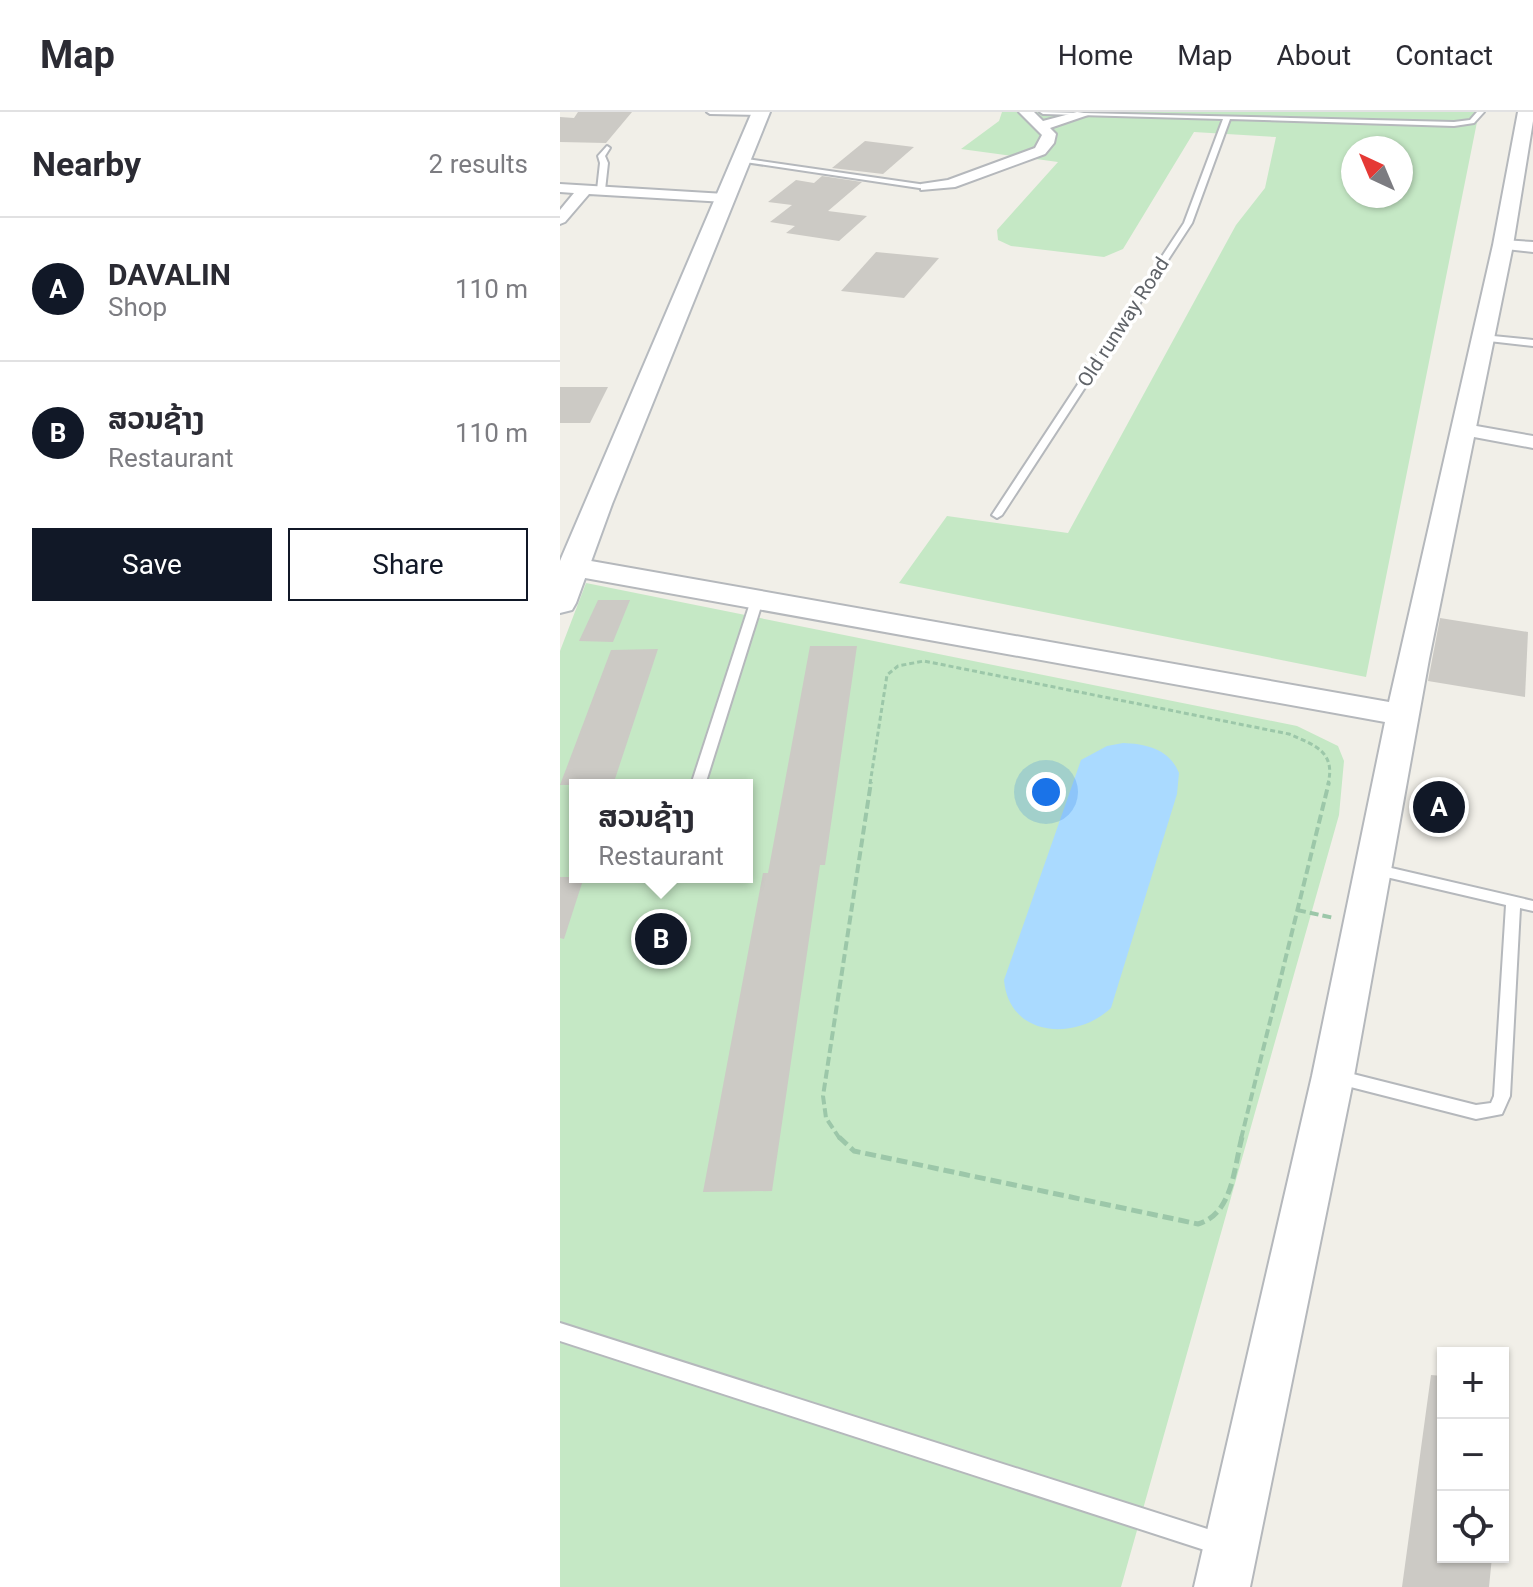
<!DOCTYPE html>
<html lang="en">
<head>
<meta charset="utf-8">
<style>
  :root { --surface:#fff; --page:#f7f7f7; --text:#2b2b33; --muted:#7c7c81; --line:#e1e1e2; --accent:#111827 }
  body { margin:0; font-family:Roboto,"Noto Sans Lao",sans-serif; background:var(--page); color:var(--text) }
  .controls { position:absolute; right:24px; bottom:24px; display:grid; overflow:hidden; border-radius:0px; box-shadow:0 2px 6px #0004 }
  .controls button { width:72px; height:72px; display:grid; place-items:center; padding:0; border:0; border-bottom:2px solid var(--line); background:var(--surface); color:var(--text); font:40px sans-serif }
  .compass { position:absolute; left:781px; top:24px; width:72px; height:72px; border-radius:50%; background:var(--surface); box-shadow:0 2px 6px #0004; rotate:316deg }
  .you { position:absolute; left:486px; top:680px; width:28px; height:28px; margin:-20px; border:6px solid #fff; border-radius:50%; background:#1a73e8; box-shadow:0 0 0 12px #1a73e833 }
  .badge { display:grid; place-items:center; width:52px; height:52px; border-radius:50%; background:var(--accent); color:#fff; font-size:26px; font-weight:700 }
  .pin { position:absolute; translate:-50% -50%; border:4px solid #fff; box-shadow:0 2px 8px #0006 }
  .popup { position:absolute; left:9px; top:667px; width:184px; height:104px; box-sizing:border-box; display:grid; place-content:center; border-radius:0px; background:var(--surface); filter:drop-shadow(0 2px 6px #0005); font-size:26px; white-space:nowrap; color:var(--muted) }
  .popup b { font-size:30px; color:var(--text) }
  .popup::after { content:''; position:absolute; left:50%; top:100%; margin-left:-16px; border:16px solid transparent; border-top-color:var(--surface) }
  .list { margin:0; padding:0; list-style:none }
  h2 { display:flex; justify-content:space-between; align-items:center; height:104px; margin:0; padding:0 32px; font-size:34px }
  h2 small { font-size:26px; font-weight:400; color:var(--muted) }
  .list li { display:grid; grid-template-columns:52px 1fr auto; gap:24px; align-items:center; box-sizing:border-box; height:144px; padding:0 32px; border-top:2px solid var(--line) }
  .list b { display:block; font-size:30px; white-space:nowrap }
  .list p { margin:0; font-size:26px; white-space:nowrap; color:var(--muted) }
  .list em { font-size:26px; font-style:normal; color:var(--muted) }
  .actions { display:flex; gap:16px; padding:24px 32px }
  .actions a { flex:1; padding:18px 0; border:2px solid var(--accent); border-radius:0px; text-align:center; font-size:28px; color:var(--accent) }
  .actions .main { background:var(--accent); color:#fff }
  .icon { flex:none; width:44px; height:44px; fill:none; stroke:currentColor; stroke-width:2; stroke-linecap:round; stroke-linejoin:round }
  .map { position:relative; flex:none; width:973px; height:1475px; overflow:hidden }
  header { display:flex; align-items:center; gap:48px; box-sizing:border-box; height:112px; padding:0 40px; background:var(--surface); border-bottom:2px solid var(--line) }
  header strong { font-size:38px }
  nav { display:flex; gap:44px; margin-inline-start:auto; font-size:28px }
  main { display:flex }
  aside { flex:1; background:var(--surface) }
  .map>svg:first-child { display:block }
  .green { fill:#c5e8c5; fill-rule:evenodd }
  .water { fill:#aadaff }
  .building { fill:#cccac5 }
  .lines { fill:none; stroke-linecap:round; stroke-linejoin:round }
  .service-casing { stroke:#b5b8bc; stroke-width:4 }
  .minor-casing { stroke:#b5b8bc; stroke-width:4 }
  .tertiary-casing { stroke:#b5b8bc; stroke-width:4 }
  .secondary-casing { stroke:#b6babf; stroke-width:4 }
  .path-far2 { stroke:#9cc7a9; stroke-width:3; stroke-dasharray:5 3; stroke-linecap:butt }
  .path-far1 { stroke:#9cc7a9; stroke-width:4; stroke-dasharray:9 4; stroke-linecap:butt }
  .path { stroke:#9cc7a9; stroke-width:5; stroke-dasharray:11 5; stroke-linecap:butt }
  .service { fill:#fff; fill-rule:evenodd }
  .minor { fill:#fff; fill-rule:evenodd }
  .tertiary { fill:#fff; fill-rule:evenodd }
  .secondary { fill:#fff; fill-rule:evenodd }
  .labels { text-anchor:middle; stroke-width:7; stroke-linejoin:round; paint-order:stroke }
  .far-street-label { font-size:20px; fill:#5f6368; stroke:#fff }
</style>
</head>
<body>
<header>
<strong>Map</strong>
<nav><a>Home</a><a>Map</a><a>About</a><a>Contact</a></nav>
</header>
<main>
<aside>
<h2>Nearby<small>2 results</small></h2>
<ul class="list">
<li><span class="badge">A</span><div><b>DAVALIN</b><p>Shop</p></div><em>110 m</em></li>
<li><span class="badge">B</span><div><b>ສວນຊ້າງ</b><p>Restaurant</p></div><em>110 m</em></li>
</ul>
<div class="actions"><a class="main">Save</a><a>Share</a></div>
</aside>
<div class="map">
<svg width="973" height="1475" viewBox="0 0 973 1475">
  <rect width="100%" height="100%" fill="#f1efe8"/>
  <g class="green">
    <path d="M442,0h477l-113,565 -467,-94 48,-67 121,17 168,-308 29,-37 11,-51 -82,-5 -71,117 -19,8 -93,-11 -13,-6 -1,-10 61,-68 -97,-13 38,-28zM793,36h48v48h-48z"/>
    <path d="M26,471l711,143 41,20 6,15 -5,54 -218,772h-561v-936zM15,673h172v92h-172z"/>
  </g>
  <path class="water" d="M563,631c24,1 46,6 56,30l-2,21 -66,214c-35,33 -102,30 -107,-28l77,-220 26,-14z"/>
  <g class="building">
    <path d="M18,0h54l-26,31 -46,-1v-25l14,1z"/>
    <path d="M305,29l49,6 -31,27 -51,-6z"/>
    <path d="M262,64l40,6 -34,29 39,5 -28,25 -53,-8 9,-7 -25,-4 22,-17 -24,-3 28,-22 18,3z"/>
    <path d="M316,140l63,6 -35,40 -63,-7z"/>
    <path d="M0,275h48l-18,36h-30z"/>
    <path d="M38,488h32l-17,42 -34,-1z"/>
    <path d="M880,506l88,14 -3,65 -97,-16z"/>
    <path d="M250,534h47l-32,219h-5l-48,326 -69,1 60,-319h5z"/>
    <path d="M98,537l-45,136h-53l51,-135z"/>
    <path d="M0,765h24l-20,62 -4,-1z"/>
    <path d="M871,1263l12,1v181h49l-3,30h-87z"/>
  </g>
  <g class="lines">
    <g class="service-casing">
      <g id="service">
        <path d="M147,0h56v1l-3,2 -50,-1z"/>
        <path d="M480,0l414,10 16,-2 7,-8h7l-10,11 -20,3 -224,-7 -38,104 -190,292 -5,3 -5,-3 192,-292 39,-104 -180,-5z"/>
        <path d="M47,34l3,2 -5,8 3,7 -3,27 -4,2 -4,-2 3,-27 -2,-7z"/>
        <path d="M180,46l186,27 4,2 -4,2 -188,-28z"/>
        <path d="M923,223l50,5v6l-53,-6 -1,-2z"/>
        <path d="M197,485l6,3 -58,185h-14l60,-185z"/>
        <path d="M814,752l159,37v10l-13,-3 -10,188 -8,18 -26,5 -145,-37 -2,-5 2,-5 6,-2 139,35 15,-2 3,-7 12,-191 -137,-32 -2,-4 2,-4z"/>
        <path d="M0,1211l660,210 7,4 4,7 -4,7 -7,4 -660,-214z"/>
      </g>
    </g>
    <g class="minor-casing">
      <g id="minor">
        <path d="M459,0h15l9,9 34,-9 14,2 -41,14 6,6 -2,9 -9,11 -90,33 -34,3v-6l27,-4 87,-32 7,-13z"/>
        <path d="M0,72l165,10 7,4 -7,4 -136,-8 -24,28 -5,2v-14l14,-17 -14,-1z"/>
        <path d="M943,128l30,2v10l-36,-4v-6z"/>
        <path d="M905,312l68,12v12l-75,-14 -3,-4z"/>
      </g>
    </g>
    <g class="tertiary-casing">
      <path id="tertiary" d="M958,0h15v9l-20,124 -84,414 -75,417 -104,511h-56l118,-511 73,-354 -811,-146 -10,-3 -4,-6 4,-6 10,-3 815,144 104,-457z"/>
    </g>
    <g class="secondary-casing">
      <path id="secondary" d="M192,0h18l-158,392 -36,99 -4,7 -12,3v-52z"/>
    </g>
    <path class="path-far2" d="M310,672l17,-109 11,-9 26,-5 365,73c26,11 47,18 39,50"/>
    <g class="path-far1">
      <path d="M737,798l37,8"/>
      <path d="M280,1027l-14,-21 -3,-22 48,-314"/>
      <path d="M681,1027l88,-357"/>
    </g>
    <path class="path" d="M279,1025l15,14 344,73c35,-10 36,-57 44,-87"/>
    <use href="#service" class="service"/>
    <use href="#minor" class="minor"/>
    <use href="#tertiary" class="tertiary"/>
    <use href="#secondary" class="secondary"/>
  </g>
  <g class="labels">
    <g class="far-street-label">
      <text transform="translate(563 210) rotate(-57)" y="7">Old runway Road</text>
    </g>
  </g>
</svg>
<div class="controls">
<button>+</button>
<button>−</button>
<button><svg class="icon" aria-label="locate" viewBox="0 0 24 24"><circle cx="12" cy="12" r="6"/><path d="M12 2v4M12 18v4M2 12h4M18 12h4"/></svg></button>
</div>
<svg class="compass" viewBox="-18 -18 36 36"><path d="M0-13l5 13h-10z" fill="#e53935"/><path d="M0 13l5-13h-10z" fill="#7c7c81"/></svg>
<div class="you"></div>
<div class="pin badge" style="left:879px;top:695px">A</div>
<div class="pin badge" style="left:101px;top:827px">B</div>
<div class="popup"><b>ສວນຊ້າງ</b>Restaurant</div>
</div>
</main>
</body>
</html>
